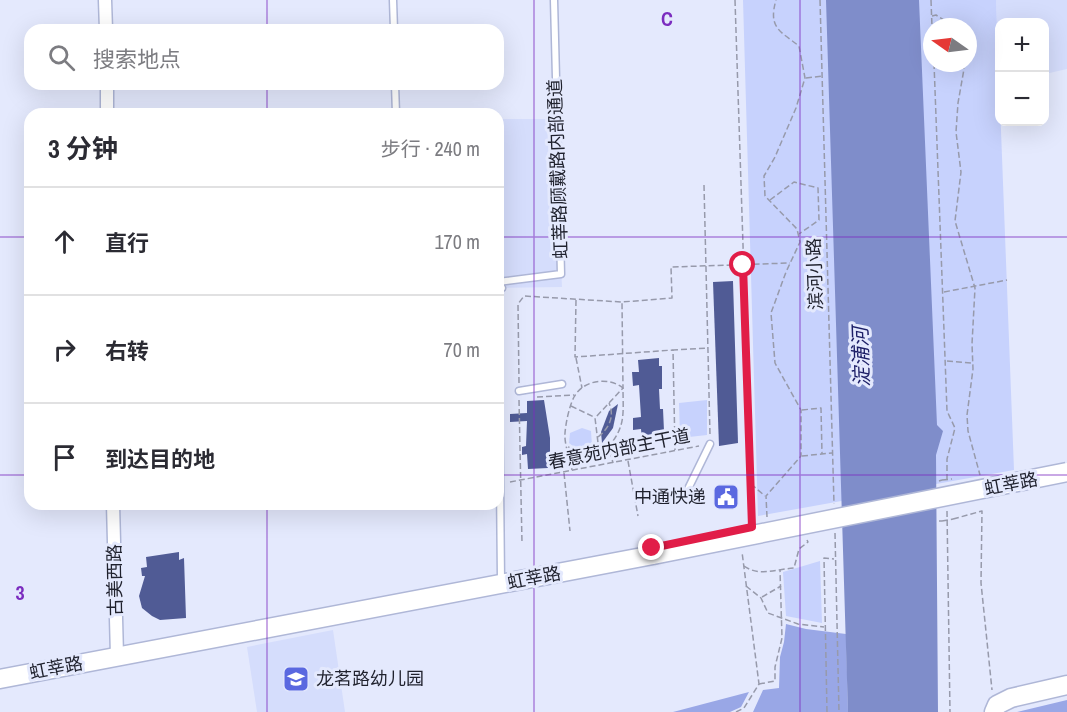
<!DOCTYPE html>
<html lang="zh">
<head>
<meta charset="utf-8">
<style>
  :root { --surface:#fff; --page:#f7f7f7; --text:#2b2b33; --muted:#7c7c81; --line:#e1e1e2 }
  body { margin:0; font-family:"Archivo Narrow","Noto Sans SC",sans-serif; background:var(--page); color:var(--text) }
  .controls { position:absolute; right:18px; top:18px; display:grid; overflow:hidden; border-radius:12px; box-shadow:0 6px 24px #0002 }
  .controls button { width:54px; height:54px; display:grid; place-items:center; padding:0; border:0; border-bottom:2px solid var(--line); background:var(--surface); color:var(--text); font:30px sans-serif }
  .compass { position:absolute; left:923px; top:18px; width:54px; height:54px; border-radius:50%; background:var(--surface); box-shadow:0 6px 24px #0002; rotate:284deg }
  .stop { position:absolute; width:18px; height:18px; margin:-14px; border:4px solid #e11d48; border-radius:50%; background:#fff }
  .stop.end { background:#e11d48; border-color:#fff; box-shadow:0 2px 6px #0008 }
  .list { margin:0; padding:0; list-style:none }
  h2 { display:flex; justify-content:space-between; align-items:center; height:78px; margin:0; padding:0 24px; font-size:26px }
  h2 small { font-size:20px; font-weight:400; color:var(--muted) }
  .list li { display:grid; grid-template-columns:39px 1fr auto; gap:18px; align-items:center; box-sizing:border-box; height:108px; padding:0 24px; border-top:2px solid var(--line) }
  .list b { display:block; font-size:22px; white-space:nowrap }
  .list em { font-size:20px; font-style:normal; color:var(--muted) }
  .icon { flex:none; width:33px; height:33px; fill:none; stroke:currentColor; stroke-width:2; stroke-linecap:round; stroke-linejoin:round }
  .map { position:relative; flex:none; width:1067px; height:712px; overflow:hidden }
  .search { position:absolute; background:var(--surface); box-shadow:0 6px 24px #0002; left:24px; top:24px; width:480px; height:66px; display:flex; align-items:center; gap:15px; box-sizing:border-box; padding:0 21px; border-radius:18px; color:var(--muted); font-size:22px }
  .panel { position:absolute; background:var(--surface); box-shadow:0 6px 24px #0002; left:24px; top:108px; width:480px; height:402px; border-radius:18px }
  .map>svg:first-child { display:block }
  .built { fill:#d5ddfc }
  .green { fill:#c7d2fd; fill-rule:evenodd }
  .forest { fill:#99a7e6 }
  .water { fill:#7f8dca }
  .building { fill:#505b95 }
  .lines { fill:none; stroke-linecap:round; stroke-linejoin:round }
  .lane-casing { stroke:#afb7d7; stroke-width:9 }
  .street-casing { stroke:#afb7d7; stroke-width:15 }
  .secondary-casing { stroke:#afb7d7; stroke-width:21 }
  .path { stroke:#979aab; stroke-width:1.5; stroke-dasharray:6 3; stroke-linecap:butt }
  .lane { stroke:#fff; stroke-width:6 }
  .street { stroke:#fff; stroke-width:12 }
  .secondary { stroke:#fff; stroke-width:18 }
  .secondary-bridge-casing { stroke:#afb7d7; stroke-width:21; stroke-linecap:butt }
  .path-bridge { stroke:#979aab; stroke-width:1.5; stroke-dasharray:6 3; stroke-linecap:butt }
  .secondary-bridge { stroke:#fff; stroke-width:18 }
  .route { stroke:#e11d48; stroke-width:8 }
  .grid { fill:none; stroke:#7b2cbf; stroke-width:1.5; stroke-opacity:0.55 }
  .labels { text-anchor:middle; stroke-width:6; stroke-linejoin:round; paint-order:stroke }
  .street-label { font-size:18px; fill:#1f212d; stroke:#e4e9fd }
  .poi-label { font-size:18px; fill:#1f212d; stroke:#e4e9fd; text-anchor:end }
  .water-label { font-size:20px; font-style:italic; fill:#1c1e66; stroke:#e4e9fd }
  .grid-label { font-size:20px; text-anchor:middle; font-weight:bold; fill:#7b2cbf; stroke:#e4e9fd; stroke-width:6; stroke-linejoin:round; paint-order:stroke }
</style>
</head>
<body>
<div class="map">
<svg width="1067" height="712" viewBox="0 0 1067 712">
  <rect width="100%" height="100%" fill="#e4e9fd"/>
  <g class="built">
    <path d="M996,0h71v69l-22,5 -1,-52h-44l-1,61z"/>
    <path d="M498,119h56l8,168 -64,1z"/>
    <path d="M333,630l12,82h-88l-10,-65z"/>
  </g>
  <g class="green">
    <path d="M743,0h253l18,470 -256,46zM932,27h36v36h-36z"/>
    <path d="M707,400v35l-27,3 -1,-35z"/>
    <path d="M582,428l9,3 1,15c-8,5 -16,3 -23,-3l1,-10z"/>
    <path d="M820,561l2,62 -36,-7 -3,-44z"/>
  </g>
  <g class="forest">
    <path d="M786,624l20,5 40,5 2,78h-95l10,-22 16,-2 1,-31 4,-15z"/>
    <path d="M749,692l-8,15 -11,5h-57z"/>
    <path d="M1067,700v12h-50z"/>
  </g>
  <path class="water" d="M826,0h93l18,425 6,6 -7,24 2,257h-90z"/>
  <g class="building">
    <path d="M733,281l5,162 -19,3 -6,-164z"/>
    <path d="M659,358v8h3v23h-3l1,20h3l1,22h-3v8l-19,2 -1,-12 -8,1v-12l8,-1 -2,-32 -6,1 -1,-14h7l-1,-12z"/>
    <path d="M544,400l6,38v20h-3l1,10 -20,1 -1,-15 -5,1v-8l4,-1 1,-25 -17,1v-8l17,-1v-12z"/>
    <path d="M618,404l-5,24 -11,15 -1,-11 8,-21z"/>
    <path d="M179,552v8l5,-2 2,60 -26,2 -8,-4 -10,-8 -3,-12 6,-20h-3l-1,-8 6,-1 -1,-10z"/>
  </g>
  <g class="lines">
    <g class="lane-casing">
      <g id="lane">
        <path d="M393,0l1,30"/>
        <path d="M395,84l1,30"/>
        <path d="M498,285l3,295"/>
        <path d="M502,288l-4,-6 63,-8 -7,-274"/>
        <path d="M519,391l43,-7"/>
        <path d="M687,491l23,-47"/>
      </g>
    </g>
    <g class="street-casing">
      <g id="street">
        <path d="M105,0l1,30"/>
        <path d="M107,84v30"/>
        <path d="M113,504l4,152"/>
      </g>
    </g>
    <g class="secondary-casing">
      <g id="secondary">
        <path d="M0,679l653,-124"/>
        <path d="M994,712l3,-7 14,-7 56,-13"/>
      </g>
    </g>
    <g class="path">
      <path d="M735,0l17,520"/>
      <path d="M820,0l14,504"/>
      <path d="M931,0l1,27"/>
      <path d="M932,16l4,-1 11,7 2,5"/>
      <path d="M934,63l13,348 8,17 -8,31v23"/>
      <path d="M962,63l2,6 -6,34 -2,29 5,40 -6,49 20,67 -3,56 1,25 -6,46 1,16 12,44"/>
      <path d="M806,78l16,-2"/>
      <path d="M704,185l6,250"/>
      <path d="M770,200l24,-18 24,6 1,32 -20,14"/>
      <path d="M944,292l63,-12"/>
      <path d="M576,300l-1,57 98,-7"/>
      <path d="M576,358l6,30"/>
      <path d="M947,361l25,2"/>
      <path d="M519,383l-1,-79 6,-8 98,6 50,-4 -1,-31 119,-4"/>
      <path d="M537,397l37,-2"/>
      <path d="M519,400l3,143"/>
      <path d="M571,406l23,11"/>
      <path d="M802,410l19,-2 1,46"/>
      <path d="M598,437c11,-9 17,-20 11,-34"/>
      <path d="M568,447c15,6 25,7 40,0"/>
      <path d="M675,450l-2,-100 35,-2"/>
      <path d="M599,451l-4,-33 28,-30 -1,-86"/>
      <path d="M802,456l30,-3"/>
      <path d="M628,461l10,55"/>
      <path d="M572,470c-2,-11 -8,-26 -7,-37 1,-11 4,-26 9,-36 10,-18 35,-20 49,-9 0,25 3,38 -14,58l4,17"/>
      <path d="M564,473l6,58"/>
      <path d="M939,481l3,-1"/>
      <path d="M510,482l189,-36"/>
      <path d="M751,484l14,12"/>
      <path d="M947,511l3,201"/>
      <path d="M767,517l-1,-21 35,-40v-46l-26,-47 -4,-50 15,-41 14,-30 -3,-13 -32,-33 -1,-20 11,-19 21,-49 9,-30 -6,-32c-19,-15 -31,-18 -23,-46"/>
      <path d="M953,519l29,-8 -1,72 11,107"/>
      <path d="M939,521h3"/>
      <path d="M835,533l4,179"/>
      <path d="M744,566c15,11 33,3 50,2l5,-19 9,-7 -1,-2"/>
      <path d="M746,586l15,12 7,15 30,11 26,3"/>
      <path d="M762,597l19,-11"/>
      <path d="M759,684l16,-3v-14l7,-29 -2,-68"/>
      <path d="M736,712l8,-4 15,-24 -17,-132"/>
      <path d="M827,712l-3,-154 10,1"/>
    </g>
    <use href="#lane" class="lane"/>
    <use href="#street" class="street"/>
    <use href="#secondary" class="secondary"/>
    <g class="secondary-bridge-casing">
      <path id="secondary-bridge" d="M653,555l414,-83"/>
    </g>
    <g class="path-bridge">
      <path d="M942,480l10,-1"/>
      <path d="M942,521l11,-2"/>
    </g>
    <use href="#secondary-bridge" class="secondary-bridge"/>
  </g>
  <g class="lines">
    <path class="route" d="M652,548l100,-21 -9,-262"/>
  </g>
  <path class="grid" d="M267,0v30M534,0v712M800,0v712M267,84v30M0,237h30M498,237h569M0,475h30M498,475h569M267,504v208"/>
  <defs>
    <g id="civic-square" transform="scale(1.35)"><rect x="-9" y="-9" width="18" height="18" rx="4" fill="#5a68e0" stroke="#e4e9fd"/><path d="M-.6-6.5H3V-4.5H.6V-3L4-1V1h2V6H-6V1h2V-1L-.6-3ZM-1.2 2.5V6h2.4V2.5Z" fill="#fff"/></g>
    <g id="school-square" transform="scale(1.35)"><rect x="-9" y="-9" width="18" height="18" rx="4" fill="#5a68e0" stroke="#e4e9fd"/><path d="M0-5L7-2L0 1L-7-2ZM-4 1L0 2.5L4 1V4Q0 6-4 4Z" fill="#fff"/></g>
  </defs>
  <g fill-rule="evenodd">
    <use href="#civic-square" x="726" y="497"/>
    <use href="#school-square" x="296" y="679"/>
  </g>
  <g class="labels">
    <g class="street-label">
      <text transform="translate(558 169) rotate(-92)" y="6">虹莘路顾戴路内部通道</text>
      <text transform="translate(815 274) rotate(-92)" y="6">滨河小路</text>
      <text transform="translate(619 449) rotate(-11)" y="6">春意苑内部主干道</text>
      <text transform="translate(1011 484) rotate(-11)" y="6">虹莘路</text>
      <text transform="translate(534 578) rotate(-11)" y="6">虹莘路</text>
      <text transform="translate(115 580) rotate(-91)" y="6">古美西路</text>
      <text transform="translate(56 668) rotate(-11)" y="6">虹莘路</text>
    </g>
    <g class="poi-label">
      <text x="706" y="503">中通快递</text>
      <text x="316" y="685" text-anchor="start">龙茗路幼儿园</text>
    </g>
    <g class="water-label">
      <text transform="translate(861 357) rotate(-92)" y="7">淀浦河</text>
    </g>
  </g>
  <g class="grid-label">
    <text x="667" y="26">C</text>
    <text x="20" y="600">3</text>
  </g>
</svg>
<div class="controls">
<button>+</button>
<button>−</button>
</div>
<svg class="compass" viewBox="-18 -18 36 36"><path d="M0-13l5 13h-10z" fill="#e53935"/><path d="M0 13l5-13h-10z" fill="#7c7c81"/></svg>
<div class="stop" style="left:743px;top:265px"></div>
<div class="stop end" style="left:652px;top:548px"></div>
<div class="search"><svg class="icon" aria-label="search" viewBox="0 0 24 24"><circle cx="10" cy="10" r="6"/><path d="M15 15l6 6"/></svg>搜索地点</div>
<section class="panel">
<h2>3 分钟<small>步行 · 240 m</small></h2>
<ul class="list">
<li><svg class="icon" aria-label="ahead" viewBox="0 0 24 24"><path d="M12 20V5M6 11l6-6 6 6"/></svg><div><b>直行</b></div><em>170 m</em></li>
<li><svg class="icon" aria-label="right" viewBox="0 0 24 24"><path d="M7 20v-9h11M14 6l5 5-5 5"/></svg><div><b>右转</b></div><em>70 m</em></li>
<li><svg class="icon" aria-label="arrive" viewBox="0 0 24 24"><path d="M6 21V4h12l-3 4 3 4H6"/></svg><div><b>到达目的地</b></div></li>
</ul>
</section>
</div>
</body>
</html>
